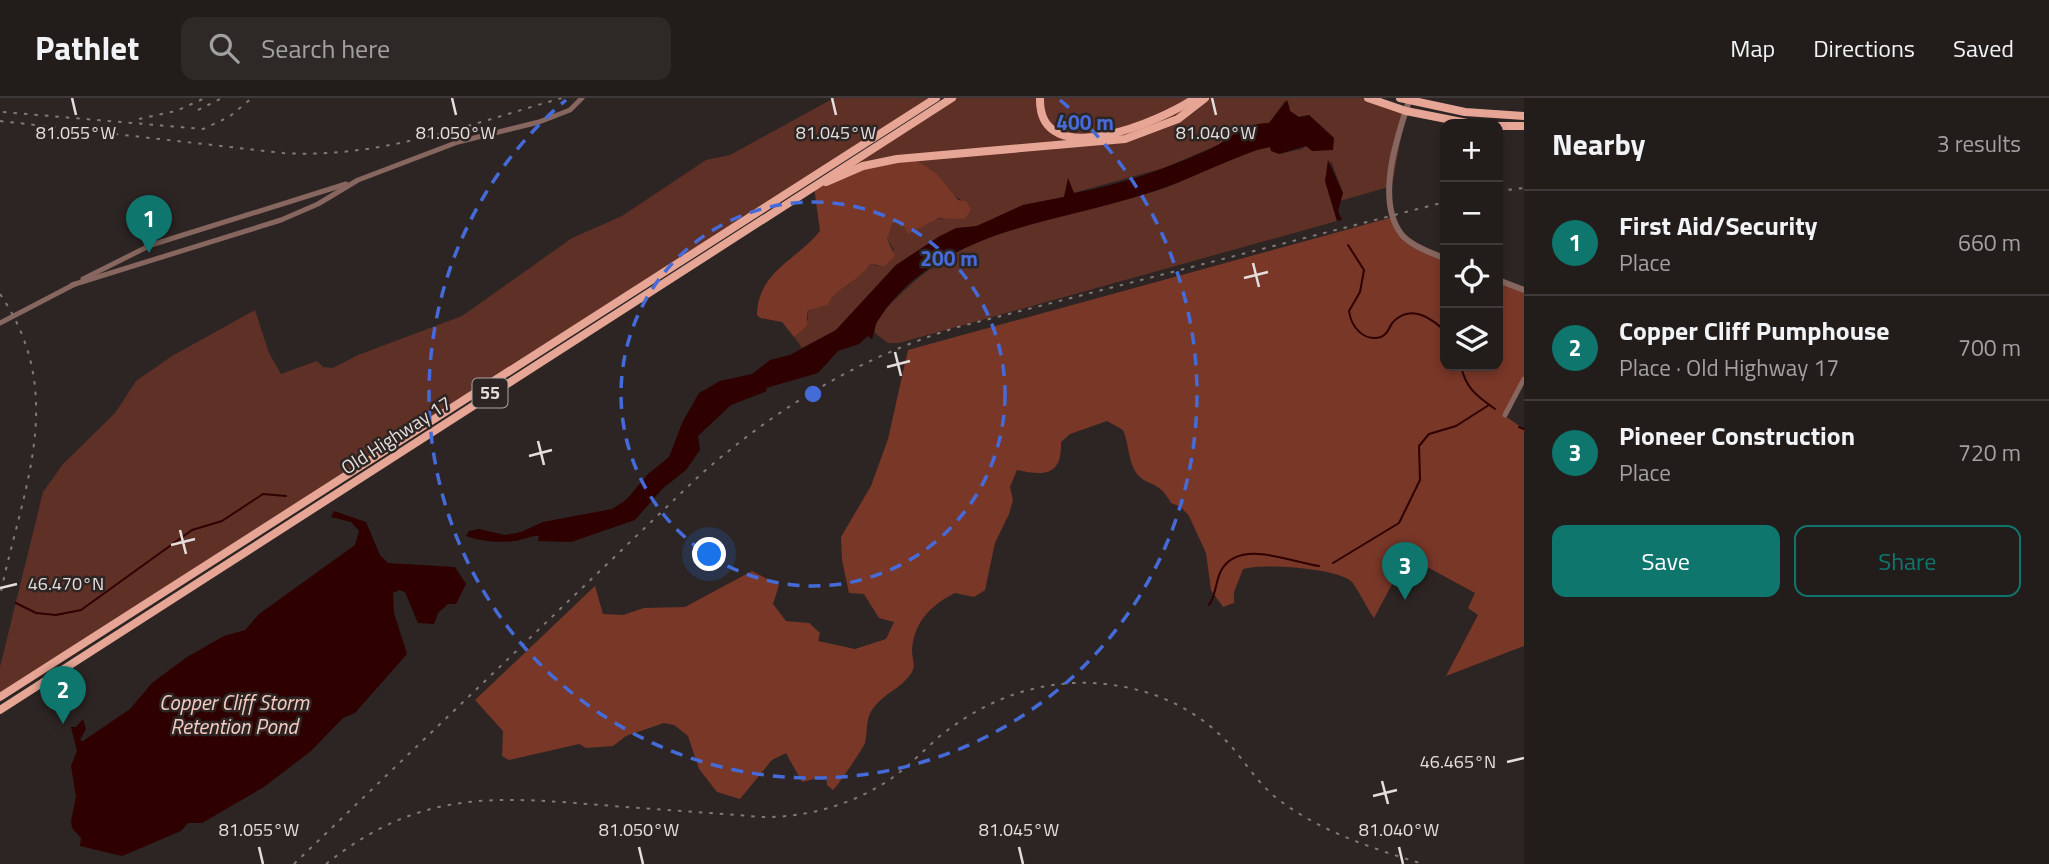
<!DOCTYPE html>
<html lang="en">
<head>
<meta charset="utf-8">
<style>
  :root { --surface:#221c1a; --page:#2e2927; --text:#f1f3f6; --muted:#a2a1a2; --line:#3f3a39; --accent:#0f766e }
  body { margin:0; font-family:"Titillium Web",sans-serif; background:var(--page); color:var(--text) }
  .controls { position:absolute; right:21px; top:21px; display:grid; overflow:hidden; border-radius:14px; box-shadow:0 4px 10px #0003 }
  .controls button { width:63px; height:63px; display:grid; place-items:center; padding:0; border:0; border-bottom:2px solid var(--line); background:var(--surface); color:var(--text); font:35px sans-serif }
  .you { position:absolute; left:710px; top:457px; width:24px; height:24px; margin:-18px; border:5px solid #fff; border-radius:50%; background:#1a73e8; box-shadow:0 0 0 10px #1a73e833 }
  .badge { display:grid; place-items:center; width:46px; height:46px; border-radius:50%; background:var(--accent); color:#fff; font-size:23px; font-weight:700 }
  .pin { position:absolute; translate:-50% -58px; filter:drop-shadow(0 2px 4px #0008) }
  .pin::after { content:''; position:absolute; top:37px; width:24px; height:21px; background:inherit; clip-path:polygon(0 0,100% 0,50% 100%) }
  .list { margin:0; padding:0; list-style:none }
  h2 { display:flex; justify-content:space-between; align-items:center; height:91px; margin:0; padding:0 28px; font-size:30px }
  h2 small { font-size:23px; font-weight:400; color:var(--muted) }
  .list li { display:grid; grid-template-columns:46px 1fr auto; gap:21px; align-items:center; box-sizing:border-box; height:105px; padding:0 28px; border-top:2px solid var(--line) }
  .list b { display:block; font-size:26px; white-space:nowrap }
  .list p { margin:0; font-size:23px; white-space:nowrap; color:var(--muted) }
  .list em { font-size:23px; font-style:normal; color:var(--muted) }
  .actions { display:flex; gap:14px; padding:21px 28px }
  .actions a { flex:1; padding:16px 0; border:2px solid var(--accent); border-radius:14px; text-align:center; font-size:24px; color:var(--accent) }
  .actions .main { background:var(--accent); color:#fff }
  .icon { flex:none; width:38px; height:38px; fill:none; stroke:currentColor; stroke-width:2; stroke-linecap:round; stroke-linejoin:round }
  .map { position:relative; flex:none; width:1524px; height:766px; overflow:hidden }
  header { display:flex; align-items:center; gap:42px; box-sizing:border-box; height:98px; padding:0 35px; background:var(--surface); border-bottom:2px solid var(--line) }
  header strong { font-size:33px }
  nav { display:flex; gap:38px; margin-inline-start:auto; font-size:24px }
  .search { width:490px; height:63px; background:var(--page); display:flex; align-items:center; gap:18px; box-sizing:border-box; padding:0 24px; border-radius:14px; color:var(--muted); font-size:26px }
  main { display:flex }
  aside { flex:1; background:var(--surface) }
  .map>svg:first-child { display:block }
  .green { fill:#5e3026 }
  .forest { fill:#793728 }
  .water { fill:#2e0100 }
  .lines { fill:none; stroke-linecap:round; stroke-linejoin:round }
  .stream { stroke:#2e0100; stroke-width:2 }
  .minor { stroke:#86665f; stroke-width:5 }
  .tertiary { stroke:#86665f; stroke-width:6 }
  .primary { stroke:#e6a595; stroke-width:8 }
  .rail { stroke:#807977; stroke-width:2; stroke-dasharray:3.5 7; stroke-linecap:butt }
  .ticks { fill:none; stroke:#e4dedd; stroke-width:2.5 }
  .ring { fill:none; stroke:#456bd9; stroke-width:3.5; stroke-dasharray:12 9 }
  .labels { text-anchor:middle; stroke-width:5; stroke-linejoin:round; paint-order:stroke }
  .shield { fill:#2d2523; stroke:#ada6a5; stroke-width:2 }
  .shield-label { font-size:18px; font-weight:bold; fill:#e4dedd }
  .street-label { font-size:19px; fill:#e4dedd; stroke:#2d2523 }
  .water-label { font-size:21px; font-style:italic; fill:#f6cbc1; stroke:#2d2523 }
  .ticks-label { font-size:18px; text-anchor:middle; fill:#e4dedd; stroke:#2d2523; stroke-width:5; stroke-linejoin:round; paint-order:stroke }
  .centre { fill:#456bd9; stroke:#2d2523; stroke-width:3.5 }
  .ring-label { font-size:21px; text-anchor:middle; font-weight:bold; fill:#456bd9; stroke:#2d2523; stroke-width:5; stroke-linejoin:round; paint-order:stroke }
</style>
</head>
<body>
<header>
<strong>Pathlet</strong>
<div class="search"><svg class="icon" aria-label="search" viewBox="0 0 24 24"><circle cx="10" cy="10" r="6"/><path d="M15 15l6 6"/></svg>Search here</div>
<nav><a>Map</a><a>Directions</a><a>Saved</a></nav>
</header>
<main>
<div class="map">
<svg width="1524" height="766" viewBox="0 0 1524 766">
  <rect width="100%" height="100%" fill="#2d2523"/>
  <g class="green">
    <path d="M834,0h101l-935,599v-30l43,-175 20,-28 52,-51 21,-32 36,-25 83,-46 14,43 12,21 36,-13 6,6 10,1 25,-13 104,-39 110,-78 50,-22 84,-56 24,-5z"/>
    <path d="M953,0h414l39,13 -14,75 -52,15 3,-8 -12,-32 -6,20 12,40 -438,122h-11l-13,-10c-1,-18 18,-31 29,-42 69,-68 170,-73 258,-102 36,-12 71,-37 109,-42l8,7 23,-5 4,-3 9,5 9,-1 10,-12 -25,-23 -10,2 -9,-6 -1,-7 -4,-3 -16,22 -31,6 -11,12 -63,27 -91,25 -4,-12 -5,16 -41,8 -46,21 -37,10 -44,29 -60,65 -34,18 -8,-11 14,-18 -1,-8 20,-6c8,-18 33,-23 43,-41l7,2 17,-16 -7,-11 6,-16 10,1 11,8c12,-13 34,-17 51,-13l-2,-18 -9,-5 -17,-22 -118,10z"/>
  </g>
  <g class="forest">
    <path d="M911,59l26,17 21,26 8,1 5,8 -6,10 -26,-1 -31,16 -5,-10 -10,-1 -6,16 8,17 -10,10 -15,-2c-10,18 -35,23 -42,41l-21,6v15l-13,11 -12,-15 -22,-4 -3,-3c1,-44 39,-54 63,-84l-6,-44 36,-16z"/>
    <path d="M1393,119l15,23 37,18v108h53v-87l26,11v90l-19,36 19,13v217l-78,30 32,-61 -10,-7 7,-15 -68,-37 -33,62c-6,-8 -17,-31 -23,-37 -16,-13 -88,-18 -108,-12l-9,23v11l-11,4 -12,-17 -5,-37 -17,-37 -8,-9 -10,-4c-13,-24 -22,-15 -34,-29 -9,-12 -8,-31 -14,-44l-16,-9 -37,13 -9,8c1,34 -16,34 -44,28l-7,17 3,13 -4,14 -14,29 -10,47 -11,7 -19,-4c-24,12 -41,29 -43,57 0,10 5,16 -2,25 -9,13 -26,19 -36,32 -9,11 -6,23 -9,36 -1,4 -28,44 -32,47l-6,-5 -1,-9 -24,6 -16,-29 -14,7 -32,39 -23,-7 -18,-23 -11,-33 -14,-11 -10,-2 -38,13 -13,10 -27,2 -7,-4 -70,16 -7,-4 1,-25 -28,-31 120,-114 8,28 20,1 21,-7 41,-1 67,-36 27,14 -6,19 13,17 23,2 11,10 -2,8 37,8 31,-10 8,-17 -15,-4 -15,-24 -15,-1 -7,-33 -1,-23 30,-51 17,-47 20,-89z"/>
  </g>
  <g class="water">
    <path d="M1287,2l3,11 9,6 10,-2 25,23 -1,12 -21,1 -6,-5 -27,8 -8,-3 -1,-4 -13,3c-39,14 -75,33 -115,45 -91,29 -206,36 -263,124 -5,6 -4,13 -7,20l-4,-3 -9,8 -21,7 -20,22 -52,15 1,3 -36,14 -33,31 2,14 -14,20 -24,19 -27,31 -64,22 -33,-1 1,-5c-6,-1 -10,2 -16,3 -17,5 -41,3 -57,-3l3,-5 10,-2 26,6 16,-3 22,-10 69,-13 14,-9 22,-26 21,-17 14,-36 16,-28 21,-12 32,-7 18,-14 20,-5 46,-25 60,-65 44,-29 16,-8 21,-2 46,-21 41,-8 4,-19 6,15c45,-8 92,-24 134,-43 26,-12 30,-26 61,-27z"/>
    <path d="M1328,62l15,33 -5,18 4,9 -5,1 -12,-40z"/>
    <path d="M334,413l32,11 14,33 8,8 67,4 11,17 -10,20h-8l-10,9 -4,11 -16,-1 -13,-31 -6,-2 -6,3 1,20 13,41 -52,59 -12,5 -32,33 -47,36 -62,36h-14l-7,8 -59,25 -42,-10 1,-8 -9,-10 -1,-7 5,-24 -5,-31 6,-15 -6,-24h5l7,-8 3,10 -6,11 3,1 47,-32 22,-26 35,-26 37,-21 21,-6 14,-16 96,-69 4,-14 -8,-9 -20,-5z"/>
  </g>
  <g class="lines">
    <g class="stream">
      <path d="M1348,147l16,25 -4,22 -11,19c2,16 15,31 32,26 9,-4 7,-11 14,-17 18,-15 36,-2 50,11"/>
      <path d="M1461,268c5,23 16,30 34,43"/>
      <path d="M1519,329l5,2"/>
      <path d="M1333,465l66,-40 21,-43 -1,-34 10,-12 27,-8 33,-21"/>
      <path d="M16,505l20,10 20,2 25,-5 111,-80 30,-9 41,-27 23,2"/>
      <path d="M1209,507c8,-11 6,-25 13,-36 19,-30 68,-7 97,-3"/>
    </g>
    <g class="minor">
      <path d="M83,181l68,-34 195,-61"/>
      <path d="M72,187l209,-65 37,-16 40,-24 100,-38 81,-20 31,-12 12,-12"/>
      <path d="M0,225l75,-39"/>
      <path d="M1505,317l19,-36"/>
    </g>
    <g class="tertiary">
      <path d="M1409,3c-12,36 -34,100 -7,134 11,12 29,17 43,24"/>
      <path d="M1498,182l26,10"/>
    </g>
    <g class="primary">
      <path d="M1040,0c-2,77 124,22 155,0"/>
      <path d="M1368,0l38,13 66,13"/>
      <path d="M1400,0l65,14 59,4"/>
      <path d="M1498,28h26"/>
      <path d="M826,84l37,-16 34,-7 228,-20 53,-20 27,-21"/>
      <path d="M0,599l936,-599"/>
      <path d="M0,612l952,-612"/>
    </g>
    <g class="rail">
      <path d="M198,12l24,-12"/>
      <path d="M3,14l200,17 26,-12 23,-19"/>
      <path d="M139,21l37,-8 29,-13"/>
      <path d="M0,23l283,32c97,6 187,-29 279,-55"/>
      <path d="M1498,93l26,-3"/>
      <path d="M0,196c69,101 22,195 0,302"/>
      <path d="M294,766l405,-388c77,-68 161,-119 259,-149l487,-125"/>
      <path d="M326,766c97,-77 172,-67 287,-58 50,4 99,7 149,11 44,1 93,-13 130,-39 17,-12 32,-28 48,-42 56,-45 123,-64 194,-47 39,9 76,31 102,63 13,16 22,30 38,44 42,34 97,52 149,68"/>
    </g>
  </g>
  <path class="ticks" d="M72,0l4,17M452,0l4,17M832,0l4,17M1212,0l4,17M1253,165l6,24M1244,180l24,-6M895,254l6,24M887,269l23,-6M538,343l6,24M529,358l23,-6M180,432l6,24M171,447l24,-6M0,490l17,-4M1507,664l17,-4M1382,683l6,23M1373,698l24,-6M259,749l4,17M639,749l4,17M1019,749l4,17M1399,749l4,17"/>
  <g class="ring">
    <circle cx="813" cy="296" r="192"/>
    <path d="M1060 2A384 384 0 1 1 566 2"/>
  </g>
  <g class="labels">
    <rect class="shield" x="472.5" y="280.5" width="35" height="29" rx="5"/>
    <g class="shield-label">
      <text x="490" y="301">55</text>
    </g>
    <g class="street-label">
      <text transform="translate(396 337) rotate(-33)" y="7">Old Highway 17</text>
    </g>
    <g class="water-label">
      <text x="234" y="612">Copper Cliff Storm<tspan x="234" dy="24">Retention Pond</tspan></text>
    </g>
  </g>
  <g class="ticks-label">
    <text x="76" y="41">81.055°W</text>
    <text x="456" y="41">81.050°W</text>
    <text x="836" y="41">81.045°W</text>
    <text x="1216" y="41">81.040°W</text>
    <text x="66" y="492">46.470°N</text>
    <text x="1458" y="670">46.465°N</text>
    <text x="259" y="738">81.055°W</text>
    <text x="639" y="738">81.050°W</text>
    <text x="1019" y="738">81.045°W</text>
    <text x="1399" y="738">81.040°W</text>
  </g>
  <circle cx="813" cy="296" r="10" class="centre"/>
  <g class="ring-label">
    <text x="1085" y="32">400 m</text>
    <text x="949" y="168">200 m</text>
  </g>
</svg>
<div class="controls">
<button>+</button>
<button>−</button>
<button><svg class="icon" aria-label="locate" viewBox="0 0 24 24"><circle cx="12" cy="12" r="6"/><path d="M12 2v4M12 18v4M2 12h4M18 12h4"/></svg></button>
<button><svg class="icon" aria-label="layers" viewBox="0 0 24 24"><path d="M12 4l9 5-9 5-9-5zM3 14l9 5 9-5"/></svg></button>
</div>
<div class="you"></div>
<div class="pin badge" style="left:149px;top:155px">1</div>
<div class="pin badge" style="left:63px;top:626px">2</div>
<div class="pin badge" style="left:1405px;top:502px">3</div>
</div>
<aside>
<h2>Nearby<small>3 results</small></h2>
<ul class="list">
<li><span class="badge">1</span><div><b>First Aid/Security</b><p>Place</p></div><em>660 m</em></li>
<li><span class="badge">2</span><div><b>Copper Cliff Pumphouse</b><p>Place · Old Highway 17</p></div><em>700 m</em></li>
<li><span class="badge">3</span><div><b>Pioneer Construction</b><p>Place</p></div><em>720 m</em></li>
</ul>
<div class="actions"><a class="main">Save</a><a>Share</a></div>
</aside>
</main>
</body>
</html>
